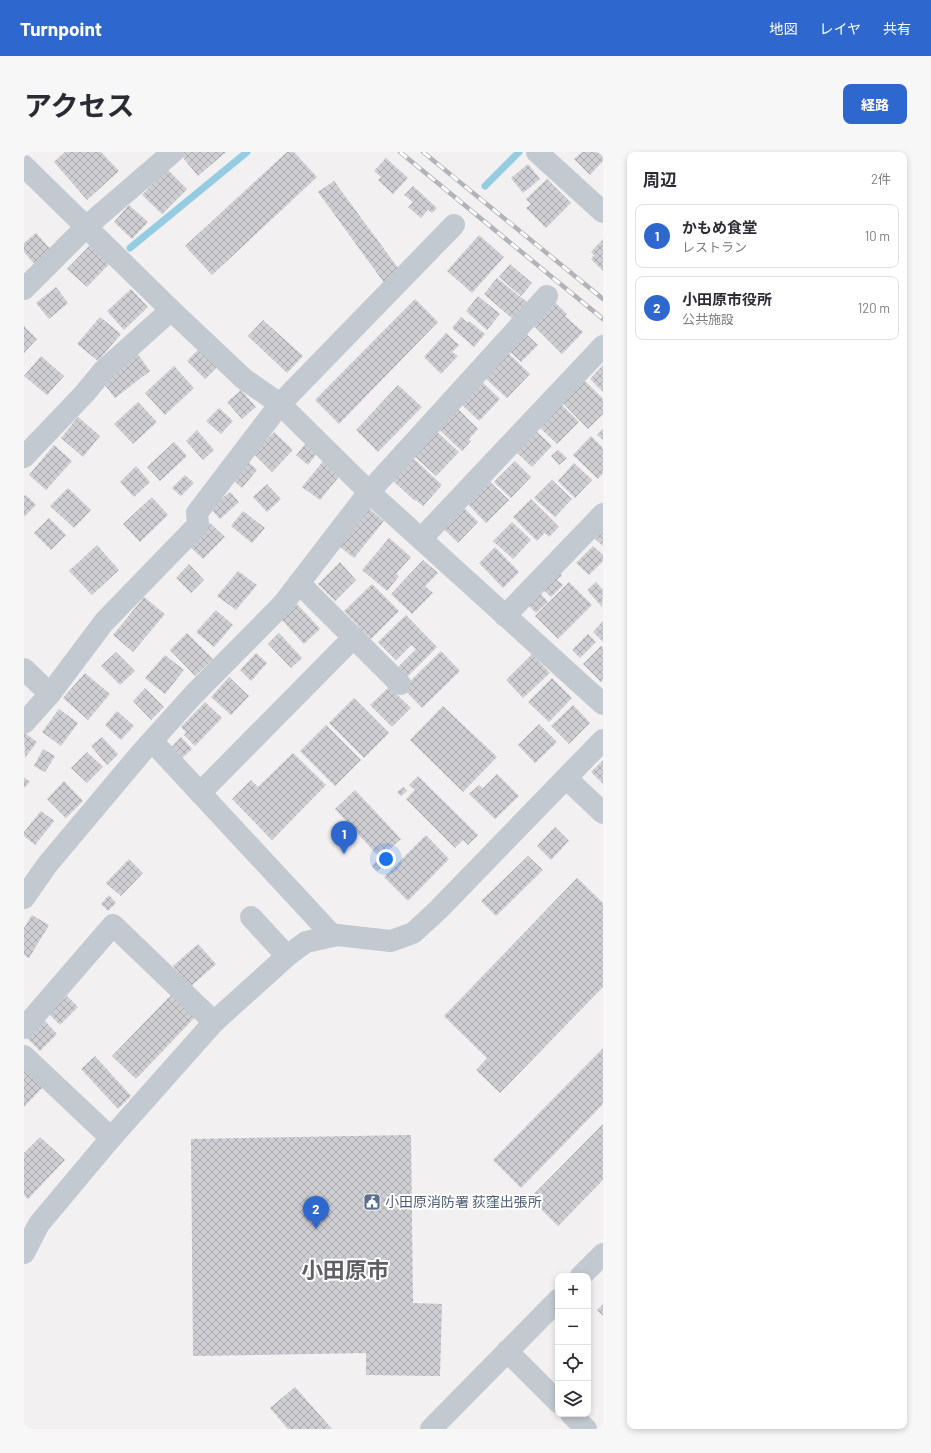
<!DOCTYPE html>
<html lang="ja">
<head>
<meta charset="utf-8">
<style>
  :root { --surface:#fff; --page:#f7f7f7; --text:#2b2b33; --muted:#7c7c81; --line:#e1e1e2; --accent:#2e67cd }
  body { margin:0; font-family:Barlow,"Noto Sans JP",sans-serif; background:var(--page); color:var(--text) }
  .controls { position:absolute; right:12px; bottom:12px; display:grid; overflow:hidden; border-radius:8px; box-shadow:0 2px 6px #0003 }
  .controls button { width:36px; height:36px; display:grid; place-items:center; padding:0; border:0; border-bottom:1px solid var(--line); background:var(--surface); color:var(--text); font:20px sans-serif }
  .you { position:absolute; left:362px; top:707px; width:14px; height:14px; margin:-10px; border:3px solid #fff; border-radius:50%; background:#1a73e8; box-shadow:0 0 0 6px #1a73e833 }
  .badge { display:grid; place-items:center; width:26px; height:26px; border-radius:50%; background:var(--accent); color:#fff; font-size:13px; font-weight:700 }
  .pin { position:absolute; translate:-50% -33px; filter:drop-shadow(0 1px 2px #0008) }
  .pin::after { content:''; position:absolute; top:21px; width:14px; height:12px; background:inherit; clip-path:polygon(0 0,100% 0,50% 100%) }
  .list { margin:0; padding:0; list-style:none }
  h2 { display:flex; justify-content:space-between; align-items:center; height:52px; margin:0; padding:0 16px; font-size:17px }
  h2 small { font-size:13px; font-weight:400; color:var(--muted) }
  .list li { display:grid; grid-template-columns:26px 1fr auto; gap:12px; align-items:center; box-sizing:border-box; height:64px; margin:0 8px 8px; padding:0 8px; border:1px solid var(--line); border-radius:8px }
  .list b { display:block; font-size:15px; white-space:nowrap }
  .list p { margin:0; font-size:13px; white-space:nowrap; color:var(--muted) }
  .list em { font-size:13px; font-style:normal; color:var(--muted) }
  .icon { flex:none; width:22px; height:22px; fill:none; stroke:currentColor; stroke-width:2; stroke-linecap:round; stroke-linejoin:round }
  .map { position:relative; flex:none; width:579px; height:1277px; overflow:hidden; border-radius:8px }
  header { display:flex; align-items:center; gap:24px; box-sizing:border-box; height:56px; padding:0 20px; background:var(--accent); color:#fff }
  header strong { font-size:19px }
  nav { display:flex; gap:22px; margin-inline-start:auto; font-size:14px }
  .intro { display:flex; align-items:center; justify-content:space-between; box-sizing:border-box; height:96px; padding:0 24px }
  h1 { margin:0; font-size:28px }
  .button { padding:10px 18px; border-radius:8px; background:var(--accent); color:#fff; font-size:14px; font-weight:700 }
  main { display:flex; gap:24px; padding:0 24px }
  aside { flex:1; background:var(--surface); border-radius:8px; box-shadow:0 2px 6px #0003 }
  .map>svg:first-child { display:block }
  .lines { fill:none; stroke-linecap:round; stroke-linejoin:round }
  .stream { stroke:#95cce2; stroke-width:7 }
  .building { fill:url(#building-cross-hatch) }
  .minor { stroke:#c2c9d0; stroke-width:22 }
  .rail-casing { stroke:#b2b4b9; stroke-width:4.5 }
  .rail { stroke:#fff; stroke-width:3; stroke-dasharray:9; stroke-linecap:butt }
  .labels { text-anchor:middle; stroke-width:4; stroke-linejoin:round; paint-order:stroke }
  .service-label { font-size:14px; fill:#4e5e75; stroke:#fff; text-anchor:start }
  .town-label { font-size:22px; font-weight:bold; fill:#5d5f63; stroke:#fff }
</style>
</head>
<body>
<header>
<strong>Turnpoint</strong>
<nav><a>地図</a><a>レイヤ</a><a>共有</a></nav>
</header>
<div class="intro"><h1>アクセス</h1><a class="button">経路</a></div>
<main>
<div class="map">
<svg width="579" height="1277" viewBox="0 0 579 1277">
  <defs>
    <pattern id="building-cross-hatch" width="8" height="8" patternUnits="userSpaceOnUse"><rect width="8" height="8" fill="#ceced3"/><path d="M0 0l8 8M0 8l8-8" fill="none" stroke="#a9aaae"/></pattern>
  </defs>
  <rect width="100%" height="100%" fill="#f2f0f0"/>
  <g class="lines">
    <g class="stream">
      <path d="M461,34l34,-34"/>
      <path d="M106,96l117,-96"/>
    </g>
  </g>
  <g class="building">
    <path d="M41,0h36l18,19 -32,29 -33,-38z"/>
    <path d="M158,0h44l-28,24 -18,-22z"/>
    <path d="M263,0h7l23,25 -105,98 -27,-29z"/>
    <path d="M558,0h21v9l-13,14 -16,-16z"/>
    <path d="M362,6l22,20 -15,16 -15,-14 3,-3 -7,-6z"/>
    <path d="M504,12l12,15 -17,14 -12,-15z"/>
    <path d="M143,17l20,20 -25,25 -20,-19z"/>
    <path d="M523,27l24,24 -25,25 -20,-20 5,-4 -5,-5z"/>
    <path d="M310,29l67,91 -16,12 -67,-92z"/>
    <path d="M389,34l24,22 -5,5 -4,-3 -7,8 -13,-11 5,-5 -9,-7z"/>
    <path d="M105,53l19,17 -16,17 -18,-17z"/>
    <path d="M12,81l17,19 -17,14 -12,-14v-9z"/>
    <path d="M455,83l25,22 -32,36 -25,-22z"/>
    <path d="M579,87v32l-12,-12 3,-4 -3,-3z"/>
    <path d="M67,92l20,18 -24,25 -20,-18z"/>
    <path d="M486,112l22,19 -11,13 -22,-19z"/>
    <path d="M473,126l32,26 -14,17 -31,-27z"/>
    <path d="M32,135l12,16 -19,16 -13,-16z"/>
    <path d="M107,137l17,18 -24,23 -17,-19z"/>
    <path d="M454,144l22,18 -13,16 -21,-19z"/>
    <path d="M391,147l23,23 -99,102 -24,-24z"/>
    <path d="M529,148l14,14 -2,2 18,16 -21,22 -31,-31z"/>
    <path d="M76,165l21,17 -23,27 -21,-17z"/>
    <path d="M437,165l7,6 1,-2 16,13 -11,13 -22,-19z"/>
    <path d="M239,168l40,36 -16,17 -39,-37z"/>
    <path d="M0,174l13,13 -13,14z"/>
    <path d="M498,178l16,15 -17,17 -15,-14z"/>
    <path d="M422,181l13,12 -7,7 6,4 -17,18 -17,-17z"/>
    <path d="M178,194l18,18 -15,15 -18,-18z"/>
    <path d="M482,199l24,23 -23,24 -24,-22z"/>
    <path d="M113,201l13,18 -35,27 -14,-18z"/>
    <path d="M17,204l23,20 -17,19 -23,-19z"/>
    <path d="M579,213v27l-13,-13z"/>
    <path d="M150,214l20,22 -29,27 -20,-22z"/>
    <path d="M556,224l23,23v15l-15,15 -30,-31z"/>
    <path d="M456,228l20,19 -21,22 -20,-19z"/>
    <path d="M374,233l24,22 -44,45 -22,-22z"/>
    <path d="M217,238l15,17 -14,12 -15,-17z"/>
    <path d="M534,249l21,21 -22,22 -22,-21z"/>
    <path d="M114,250l19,20 -24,22 -19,-20z"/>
    <path d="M428,251l26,26 -9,10 2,2 -9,10 -30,-28z"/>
    <path d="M195,256l14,13 -12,13 -15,-13z"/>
    <path d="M54,265l22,19 -17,21 -22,-19z"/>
    <path d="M579,277v11l-6,-5z"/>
    <path d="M173,278l17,20 -11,10 -17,-19z"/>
    <path d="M411,278l24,22 -23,24 -24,-22z"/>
    <path d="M511,278l17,16 -20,21 -17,-16z"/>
    <path d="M250,280l19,18 -21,22 -19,-19z"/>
    <path d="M567,284l12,12v25l-5,6 -25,-24z"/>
    <path d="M150,290l13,14 -27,25 -13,-14z"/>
    <path d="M283,290l11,10 -10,13 -12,-10z"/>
    <path d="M30,293l18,16 -26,29 -17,-15z"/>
    <path d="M534,298l9,8 -8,7 -8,-9z"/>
    <path d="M218,304l15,14 -15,18 -16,-14z"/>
    <path d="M388,305l30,28 -19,21 -7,-6 -1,1 -24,-22z"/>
    <path d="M300,308l18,13 -22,27 -18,-13z"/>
    <path d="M491,309l16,16 -20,21 -17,-16z"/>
    <path d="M550,311l18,17 -17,18 -17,-17z"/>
    <path d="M112,314l14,16 -16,15 -14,-15z"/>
    <path d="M161,323l9,8 -13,13 -9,-8z"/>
    <path d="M463,327l22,21 -23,23 -21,-22z"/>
    <path d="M528,328l20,19 -17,18 -21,-19z"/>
    <path d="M243,332l14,15 -14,13 -14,-15z"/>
    <path d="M44,336l23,22 -17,18 -24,-22z"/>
    <path d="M206,340l9,10 -19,17 -10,-11z"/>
    <path d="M2,343l10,10 -12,12v-21z"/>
    <path d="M128,345l16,18 -28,27 -17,-18z"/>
    <path d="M507,347l28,28 -10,10 -4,-4 -8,8 -24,-24z"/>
    <path d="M342,354l18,15 -30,37 -19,-15z"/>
    <path d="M438,354l16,16 -20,21 -16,-16z"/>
    <path d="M219,359l22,17 -13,15 -21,-17z"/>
    <path d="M25,366l17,17 -15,15 -17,-17z"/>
    <path d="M488,370l19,18 -18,19 -20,-18z"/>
    <path d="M186,371l15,14 -22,22 -15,-14z"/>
    <path d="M579,376v18l-9,-8z"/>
    <path d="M365,386l22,19 -15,17 3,2 -12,15 -25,-21z"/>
    <path d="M73,393l22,25 -27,25 -23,-24z"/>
    <path d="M569,394l10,9v6l-14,14 -13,-12z"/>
    <path d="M471,395l24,25 -16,16 -24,-25z"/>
    <path d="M399,408l15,13 -13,13 8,7 -21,21 -21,-20z"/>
    <path d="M316,410l16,18 -21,21 -17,-17z"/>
    <path d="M165,412l15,16 -13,13 -15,-15z"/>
    <path d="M214,419l19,14 -21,25 -19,-14z"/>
    <path d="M535,420l3,3 -5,5 6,5 -12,12 -8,-7z"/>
    <path d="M545,430l23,23 -34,34 -23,-23z"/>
    <path d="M572,430l7,8 -1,17 -15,-17z"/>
    <path d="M348,432l27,27 -28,28 -27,-28z"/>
    <path d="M516,441l8,9 -12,11 -8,-8z"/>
    <path d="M120,445l21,17 -32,38 -20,-17z"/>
    <path d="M273,452l23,25 -16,15 -23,-25z"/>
    <path d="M192,458l17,15 -19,22 -18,-15z"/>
    <path d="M382,463l31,32 -30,30 -9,-10 18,-18 -5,-4 -15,15 -18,-18z"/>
    <path d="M579,469v21l-10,-10z"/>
    <path d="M163,481l26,26 -18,17 -25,-26z"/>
    <path d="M255,481l23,25 -11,10 -23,-24z"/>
    <path d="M564,482l8,8 -16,16 -8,-8z"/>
    <path d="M577,494l2,1v33l-2,2 -18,-18z"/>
    <path d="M417,499l19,20 -38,37 -19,-20z"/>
    <path d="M92,500l19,19 -15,14 -19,-19z"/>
    <path d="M232,501l11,10 -16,18 -11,-11z"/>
    <path d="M508,502l18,19 -27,25 -17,-18z"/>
    <path d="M141,503l19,15 -19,24 -20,-16z"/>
    <path d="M61,521l25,21 -22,26 -25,-22z"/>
    <path d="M205,525l20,19 -18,19 -20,-18z"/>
    <path d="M528,526l20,20 -23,24 -21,-20z"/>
    <path d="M365,535l22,21 -19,19 -22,-22z"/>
    <path d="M121,536l19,19 -13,13 -18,-19z"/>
    <path d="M330,546l35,35 -25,25 -35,-35z"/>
    <path d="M181,550l17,16 -27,28 -11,-11 2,-3 -5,-5z"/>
    <path d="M549,553l17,18 -21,21 -18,-18z"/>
    <path d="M419,554l54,51 -34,35 -53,-52z"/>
    <path d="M35,557l19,14 -17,23 -19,-14z"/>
    <path d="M93,559l17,15 -13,14 -16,-15z"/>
    <path d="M515,572l18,18 -22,21 -17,-18z"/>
    <path d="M302,573l35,35 -26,26 -35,-35z"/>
    <path d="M1,581l12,9 -12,16 -1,-24z"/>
    <path d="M78,585l16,17 -11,11 -16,-19z"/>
    <path d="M157,585l11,12 -13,12 -11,-11z"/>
    <path d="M19,597l12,7 -10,16 -11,-6z"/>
    <path d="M63,600l16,15 -16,16 -16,-15z"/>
    <path d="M269,601l33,32 -54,55 -40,-41 19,-19 7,7z"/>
    <path d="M579,608v24l-12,-12z"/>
    <path d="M473,622l22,22 -24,23 -26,-25 10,-9 4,3z"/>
    <path d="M394,624l60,59 -10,10 -5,-5 -8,8 -49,-49 9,-9 -6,-5z"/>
    <path d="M0,625l6,5 -6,6z"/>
    <path d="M40,629l19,20 -17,17 -19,-19z"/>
    <path d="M379,635l4,4 -6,5 -4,-4z"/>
    <path d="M331,638l46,49 -21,19 -45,-49z"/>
    <path d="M17,659l13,10 -19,24 -11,-9v-4z"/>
    <path d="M531,675l14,14 -18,19 -14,-14z"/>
    <path d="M402,683l23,24 -41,42 -24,-24z"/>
    <path d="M504,704l15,14 -47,46 -15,-15z"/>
    <path d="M105,707l14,14 -22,23 -15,-13z"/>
    <path d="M354,708l5,6 -6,5 -5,-5z"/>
    <path d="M553,726l26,25v84l-103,106 -24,-23 11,-12 -43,-42z"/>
    <path d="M85,743l7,8 -8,8 -7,-7z"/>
    <path d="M8,763l17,10 -20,33 -5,-3v-27z"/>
    <path d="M174,792l18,20 -26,23 -17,-21z"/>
    <path d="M151,839l24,22 -63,66 -24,-23z"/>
    <path d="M43,844l11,11 -18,18 -11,-11z"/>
    <path d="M17,865l16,17 -17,17 -16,-16z"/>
    <path d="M579,896v56l-82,84 -28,-28z"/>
    <path d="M71,904l36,40 -13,13 -37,-40z"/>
    <path d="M0,915l19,20 -19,20z"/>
    <path d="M579,972v56l-45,46 -28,-28z"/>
    <path d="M387,983l2,168 29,1 -2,72 -74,-1v-22l-173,3 -2,-217z"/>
    <path d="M16,985l25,23 -37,39 -4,-4v-42z"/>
    <path d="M579,1152v12l-6,-6z"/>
    <path d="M271,1235l37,42h-44l-18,-21z"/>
  </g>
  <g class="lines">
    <g class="minor">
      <path d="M513,0l66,60"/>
      <path d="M0,14l147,144 73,69 36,25 89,88 234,212"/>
      <path d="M0,137l63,-63 86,-74"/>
      <path d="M0,305l61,-64 18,-22 68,-61"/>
      <path d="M397,387l182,-193"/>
      <path d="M275,431l101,101"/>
      <path d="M481,464l98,-102"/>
      <path d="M0,517l26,25"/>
      <path d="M0,571l26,-29 54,-72 94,-97 -1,-12 83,-109 174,-179"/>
      <path d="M128,589l181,195"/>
      <path d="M542,626l37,-38"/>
      <path d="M176,641l154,-156"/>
      <path d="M0,746l23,-33 94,-112 53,-59 89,-90 86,-112 178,-196"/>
      <path d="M227,765l36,39"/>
      <path d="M0,876l89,-103 101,97"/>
      <path d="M0,904l87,82"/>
      <path d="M0,1101l15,-29 72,-86 103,-116 73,-66 19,-14 31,-7 54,6 22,-8 25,-23 128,-132 37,35"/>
      <path d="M557,1124l22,-22"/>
      <path d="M483,1199l51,51"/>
      <path d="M547,1262l15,15"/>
      <path d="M407,1277l127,-129"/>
    </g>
    <g class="rail-casing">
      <g id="rail">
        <path d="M376,0l203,167"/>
        <path d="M399,0l180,147"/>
      </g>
    </g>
    <use href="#rail" class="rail"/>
  </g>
  <defs>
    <g id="civic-square" transform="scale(0.9)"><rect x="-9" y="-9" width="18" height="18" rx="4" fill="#5c6f8a" stroke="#fff"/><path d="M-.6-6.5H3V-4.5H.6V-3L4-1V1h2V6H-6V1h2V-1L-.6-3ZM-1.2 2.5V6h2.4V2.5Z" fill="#fff"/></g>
  </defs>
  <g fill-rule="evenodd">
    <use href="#civic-square" x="348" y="1050"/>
  </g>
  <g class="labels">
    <g class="service-label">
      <text x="361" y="1055">小田原消防署 荻窪出張所</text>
    </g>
    <g class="town-label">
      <text x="321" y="1126">小田原市</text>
    </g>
  </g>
</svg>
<div class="controls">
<button>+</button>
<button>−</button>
<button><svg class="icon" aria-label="locate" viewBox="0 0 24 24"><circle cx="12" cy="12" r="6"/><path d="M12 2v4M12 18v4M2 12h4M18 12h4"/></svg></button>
<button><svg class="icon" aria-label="layers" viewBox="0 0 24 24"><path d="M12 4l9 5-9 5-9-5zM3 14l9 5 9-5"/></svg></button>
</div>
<div class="you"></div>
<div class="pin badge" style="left:320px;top:702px">1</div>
<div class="pin badge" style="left:292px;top:1077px">2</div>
</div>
<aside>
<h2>周辺<small>2件</small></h2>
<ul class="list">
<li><span class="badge">1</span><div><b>かもめ食堂</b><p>レストラン</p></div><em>10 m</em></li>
<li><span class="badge">2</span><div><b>小田原市役所</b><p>公共施設</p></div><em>120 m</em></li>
</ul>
</aside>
</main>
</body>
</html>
